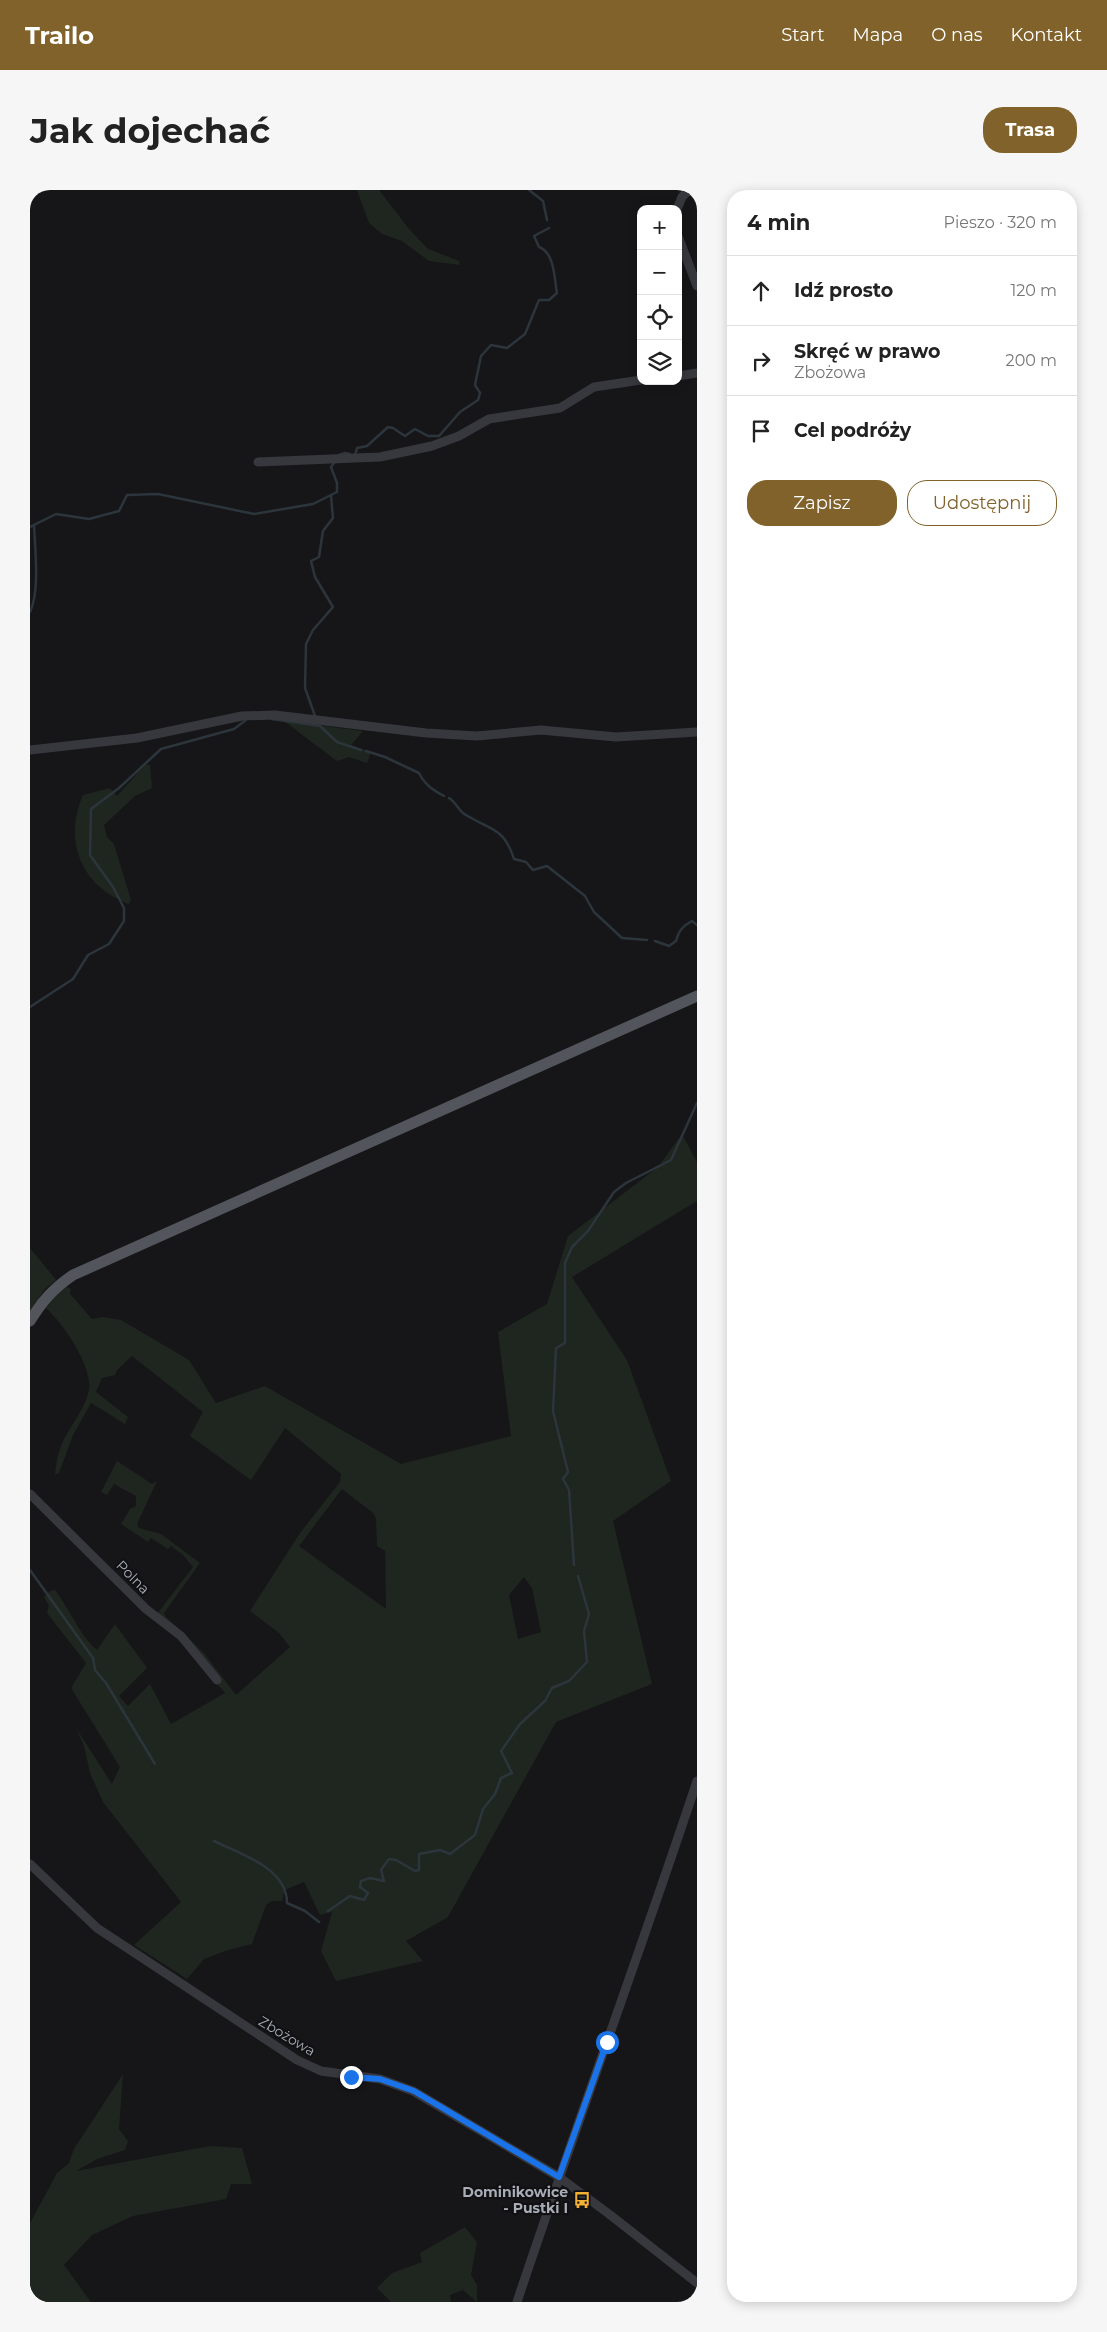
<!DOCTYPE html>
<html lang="pl">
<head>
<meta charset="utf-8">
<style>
  :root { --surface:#fff; --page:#f6f6f6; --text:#222; --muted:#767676; --line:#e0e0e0; --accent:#80622a }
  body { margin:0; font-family:Montserrat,sans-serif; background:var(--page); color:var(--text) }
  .controls { position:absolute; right:15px; top:15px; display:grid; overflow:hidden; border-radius:10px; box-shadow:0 2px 12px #0003 }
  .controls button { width:45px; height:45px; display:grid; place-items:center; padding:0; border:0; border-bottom:1px solid var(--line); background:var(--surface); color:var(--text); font:25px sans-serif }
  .stop { position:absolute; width:15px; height:15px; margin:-11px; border:4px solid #1a73e8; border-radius:50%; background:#fff }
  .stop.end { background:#1a73e8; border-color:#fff; box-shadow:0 1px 5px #0008 }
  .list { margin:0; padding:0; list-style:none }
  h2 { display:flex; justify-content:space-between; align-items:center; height:65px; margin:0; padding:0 20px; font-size:21px }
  h2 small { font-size:16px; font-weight:400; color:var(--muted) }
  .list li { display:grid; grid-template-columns:32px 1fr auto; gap:15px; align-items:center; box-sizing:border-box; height:70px; padding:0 20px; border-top:1px solid var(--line) }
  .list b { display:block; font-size:19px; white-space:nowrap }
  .list p { margin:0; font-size:16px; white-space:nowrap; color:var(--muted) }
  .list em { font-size:16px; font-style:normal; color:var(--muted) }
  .actions { display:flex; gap:10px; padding:15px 20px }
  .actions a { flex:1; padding:11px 0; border:1px solid var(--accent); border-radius:20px; text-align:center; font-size:18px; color:var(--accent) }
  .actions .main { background:var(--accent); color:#fff }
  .icon { flex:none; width:28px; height:28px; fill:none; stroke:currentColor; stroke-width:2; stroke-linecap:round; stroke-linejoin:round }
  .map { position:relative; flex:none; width:667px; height:2112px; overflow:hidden; border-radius:20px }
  header { display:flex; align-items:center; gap:30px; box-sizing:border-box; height:70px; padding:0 25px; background:var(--accent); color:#fff }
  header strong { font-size:24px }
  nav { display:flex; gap:28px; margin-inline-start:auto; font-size:18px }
  .intro { display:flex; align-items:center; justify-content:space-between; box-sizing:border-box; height:120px; padding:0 30px }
  h1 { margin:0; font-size:35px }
  .button { padding:12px 22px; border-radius:20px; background:var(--accent); color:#fff; font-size:18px; font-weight:700 }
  main { display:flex; gap:30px; padding:0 30px }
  aside { flex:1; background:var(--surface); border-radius:20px; box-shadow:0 2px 12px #0003 }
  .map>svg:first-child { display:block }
  .green { fill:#1e261f; fill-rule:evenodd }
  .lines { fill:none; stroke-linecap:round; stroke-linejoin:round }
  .stream { stroke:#2c353c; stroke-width:2.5 }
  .minor { stroke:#37383d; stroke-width:9 }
  .major { stroke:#53555c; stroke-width:11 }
  .route { stroke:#1a73e8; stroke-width:6 }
  .labels { text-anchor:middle; stroke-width:4.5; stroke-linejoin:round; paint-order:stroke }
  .street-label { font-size:14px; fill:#a8adb8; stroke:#111113 }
  .poi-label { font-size:14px; font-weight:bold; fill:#a8adb8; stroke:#111113; text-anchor:end }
</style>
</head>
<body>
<header>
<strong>Trailo</strong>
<nav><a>Start</a><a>Mapa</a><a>O nas</a><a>Kontakt</a></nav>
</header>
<div class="intro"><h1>Jak dojechać</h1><a class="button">Trasa</a></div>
<main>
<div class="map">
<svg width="667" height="2112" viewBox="0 0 667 2112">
  <rect width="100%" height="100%" fill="#161618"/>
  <g class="green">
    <path d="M327,0h22l30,39 19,20 31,12 1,4 -31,-4 -27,-20 -20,-7 -13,-11z"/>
    <path d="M254,531l79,10 -12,14 20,7 -4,11 -18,-6 -12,4z"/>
    <path d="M115,575h5l2,23 -17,8 -31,29 3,12 7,7 17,56 -2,4c-48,-18 -66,-63 -46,-109l27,-7 7,8z"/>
    <path d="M652,944l15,28v39l-125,76 55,83 44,121 -58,40 39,163 -96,38 -108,195 -42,24 17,20 -87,20 -15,-30 11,-39 -12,3 -16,-33 -19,8 -3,11h-10l-6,4 -14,39 -27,7 -21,8 -17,20 -53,-34 47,-43 -78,-100 -13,-29 -6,-27 -8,-18 36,56 8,-17 -49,-79 15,-25 -39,-50 2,-7 -5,-9 6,-6 5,-1c16,21 23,43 42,60l18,-26 32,44 -28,28 9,10 22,-22 21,40 54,-31 -68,-79 36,-47 -10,-12 -12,-9 -3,3 -17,-11 -3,4 -27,-18 9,-15 6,-3v-10l-22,-12 -7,11 -6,-3 16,-31 35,23 5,-3 -20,43 2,4 22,6 39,29 -36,50 1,3 39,37 32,42 54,-48 -11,-14 -29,-22 50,-78 40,-51 1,-8 -56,-46 -34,52 -61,-44 13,-24 -71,-56 -15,14 -2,5 -13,3 -6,14 32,25 -3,7 -34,-21 -18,32 -14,38 -4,2c1,-7 1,-15 4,-23 6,-22 25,-38 30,-62 4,-23 -26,-67 -43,-82l16,-19 5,-2 4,2 -1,5 22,25 11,-2 18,3 68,40 27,43 49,-17 136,78 110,-28 -13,-104 49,-28 21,-68 90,-69zM312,1299l31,24 3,5 1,28 8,5 1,58 -87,-63zM494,1387l8,11 9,44 -23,7 -9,-44z"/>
    <path d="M0,1058l26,32 -11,9 -15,22z"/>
    <path d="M93,1884l-4,55 9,12 -3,9 -28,9 -21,12 134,-25 32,2 10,36h-21l-5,15 -93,17 -41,19 -28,30 27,37h-61v-79l27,-50 12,-10 5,-14z"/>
    <path d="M435,2037l12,15 -6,33 6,10v17l-14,-12 -13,5 1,7h-60l-14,-14 15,-15 30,-11 -2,-9z"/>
  </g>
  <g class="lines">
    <g class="stream">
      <path d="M499,0l14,11 4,19"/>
      <path d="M309,265l6,-2 5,1"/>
      <path d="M325,265l2,-7 10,-2 21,-19 5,1 12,8 10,-7 13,7h11l21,-24 18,-12 2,-7 -5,-8 6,-29 10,-11 16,3 18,-14 14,-34h10l8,-7c-3,-15 -2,-40 -18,-46l-5,-11 15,-8"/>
      <path d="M0,337l26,-13 33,5 30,-8 8,-16 31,-1 96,20 59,-10 18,-9"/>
      <path d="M0,422c10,-21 5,-63 4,-87"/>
      <path d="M285,526l-10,-28 1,-44 7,-14 20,-23 -18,-30 -4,-16 8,-4 4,-26 10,-13 -2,-23 6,-3v-9l-6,-16 3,-4"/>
      <path d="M242,529l48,7 17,16 24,8"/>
      <path d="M336,561l19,6 34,16c6,12 14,17 25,23"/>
      <path d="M419,608c8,5 10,14 17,17 24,15 38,12 48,44l12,3 7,8 14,-4 38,30 9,16 28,26 25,2"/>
      <path d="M625,751l14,5 7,-5c3,-11 7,-15 16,-20l5,4"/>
      <path d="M0,817l43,-28 15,-24 21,-11 15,-23v-13l-11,-21 -23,-32 1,-46 28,-21 42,-39 73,-20 12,-9"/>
      <path d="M544,1375l-5,-75 -6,-11 5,-7 -15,-61 3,-63 9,-5v-80l7,-16 16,-16 26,-39 12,-9 45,-23 26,-57"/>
      <path d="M0,1380l63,88 2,12 11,13 49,81"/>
      <path d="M184,1651c27,13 73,27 73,62l18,8 14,11"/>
      <path d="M298,1721l22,-15 14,4 4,-7 -8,-6 1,-6 9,-3 14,3 -3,-11 8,-11 7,1 19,11 4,-1v-16l21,-4 10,4 25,-19 8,-26 12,-15 6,-16 11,-5 -11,-22 19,-27 25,-23 7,-13 17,-7 18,-19 -3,-31 5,-17 -11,-38"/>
    </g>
    <g class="minor">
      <path d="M647,19l5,-12 7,-7"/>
      <path d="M648,46l19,50"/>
      <path d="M648,186l19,-3"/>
      <path d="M228,272l122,-5 52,-11 27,-10 30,-17 71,-11 34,-21 47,-7"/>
      <path d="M0,560l107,-12 105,-22 33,-1 151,18 51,3 64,-6 75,7 81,-5"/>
      <path d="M0,1304l116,115 35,27 36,44"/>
      <path d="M0,1674l67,64 200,132 24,11 59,8 33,12 146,86 50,37 88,69"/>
      <path d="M487,2112c58,-174 122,-346 180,-521"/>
    </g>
    <path class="major" d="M0,1131c12,-20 24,-33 43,-46l624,-279"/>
  </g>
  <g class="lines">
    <path class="route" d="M321,1887l29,2 34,12 145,86 48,-135"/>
  </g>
  <defs>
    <g id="bus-bare" transform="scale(1.35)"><path d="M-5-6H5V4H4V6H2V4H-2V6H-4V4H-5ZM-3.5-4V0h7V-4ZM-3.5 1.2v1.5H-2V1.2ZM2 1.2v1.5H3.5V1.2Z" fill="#f2b134" stroke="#111113" stroke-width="2.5" paint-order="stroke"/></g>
  </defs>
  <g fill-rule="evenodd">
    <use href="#bus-bare" x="552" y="2010"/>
  </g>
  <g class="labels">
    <g class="street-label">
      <text transform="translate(103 1387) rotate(45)" y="5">Polna</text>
      <text transform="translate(257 1846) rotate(31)" y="5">Zbożowa</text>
    </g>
    <g class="poi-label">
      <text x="538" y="2007">Dominikowice<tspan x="538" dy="16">- Pustki I</tspan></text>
    </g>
  </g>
</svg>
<div class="controls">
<button>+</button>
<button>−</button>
<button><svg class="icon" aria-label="locate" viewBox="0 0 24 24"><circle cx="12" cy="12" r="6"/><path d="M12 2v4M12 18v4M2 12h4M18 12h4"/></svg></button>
<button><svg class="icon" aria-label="layers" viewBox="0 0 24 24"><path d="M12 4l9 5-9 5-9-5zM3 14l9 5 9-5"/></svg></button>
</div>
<div class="stop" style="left:577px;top:1852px"></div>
<div class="stop end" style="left:321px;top:1887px"></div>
</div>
<aside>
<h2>4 min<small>Pieszo · 320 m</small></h2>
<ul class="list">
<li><svg class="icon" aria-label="ahead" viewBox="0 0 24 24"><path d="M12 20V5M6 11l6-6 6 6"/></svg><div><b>Idź prosto</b></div><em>120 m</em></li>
<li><svg class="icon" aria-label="right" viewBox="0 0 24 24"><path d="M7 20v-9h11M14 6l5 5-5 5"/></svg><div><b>Skręć w prawo</b><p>Zbożowa</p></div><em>200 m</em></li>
<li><svg class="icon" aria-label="arrive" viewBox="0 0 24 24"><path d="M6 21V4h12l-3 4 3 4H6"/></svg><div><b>Cel podróży</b></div></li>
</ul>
<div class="actions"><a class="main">Zapisz</a><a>Udostępnij</a></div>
</aside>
</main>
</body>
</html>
